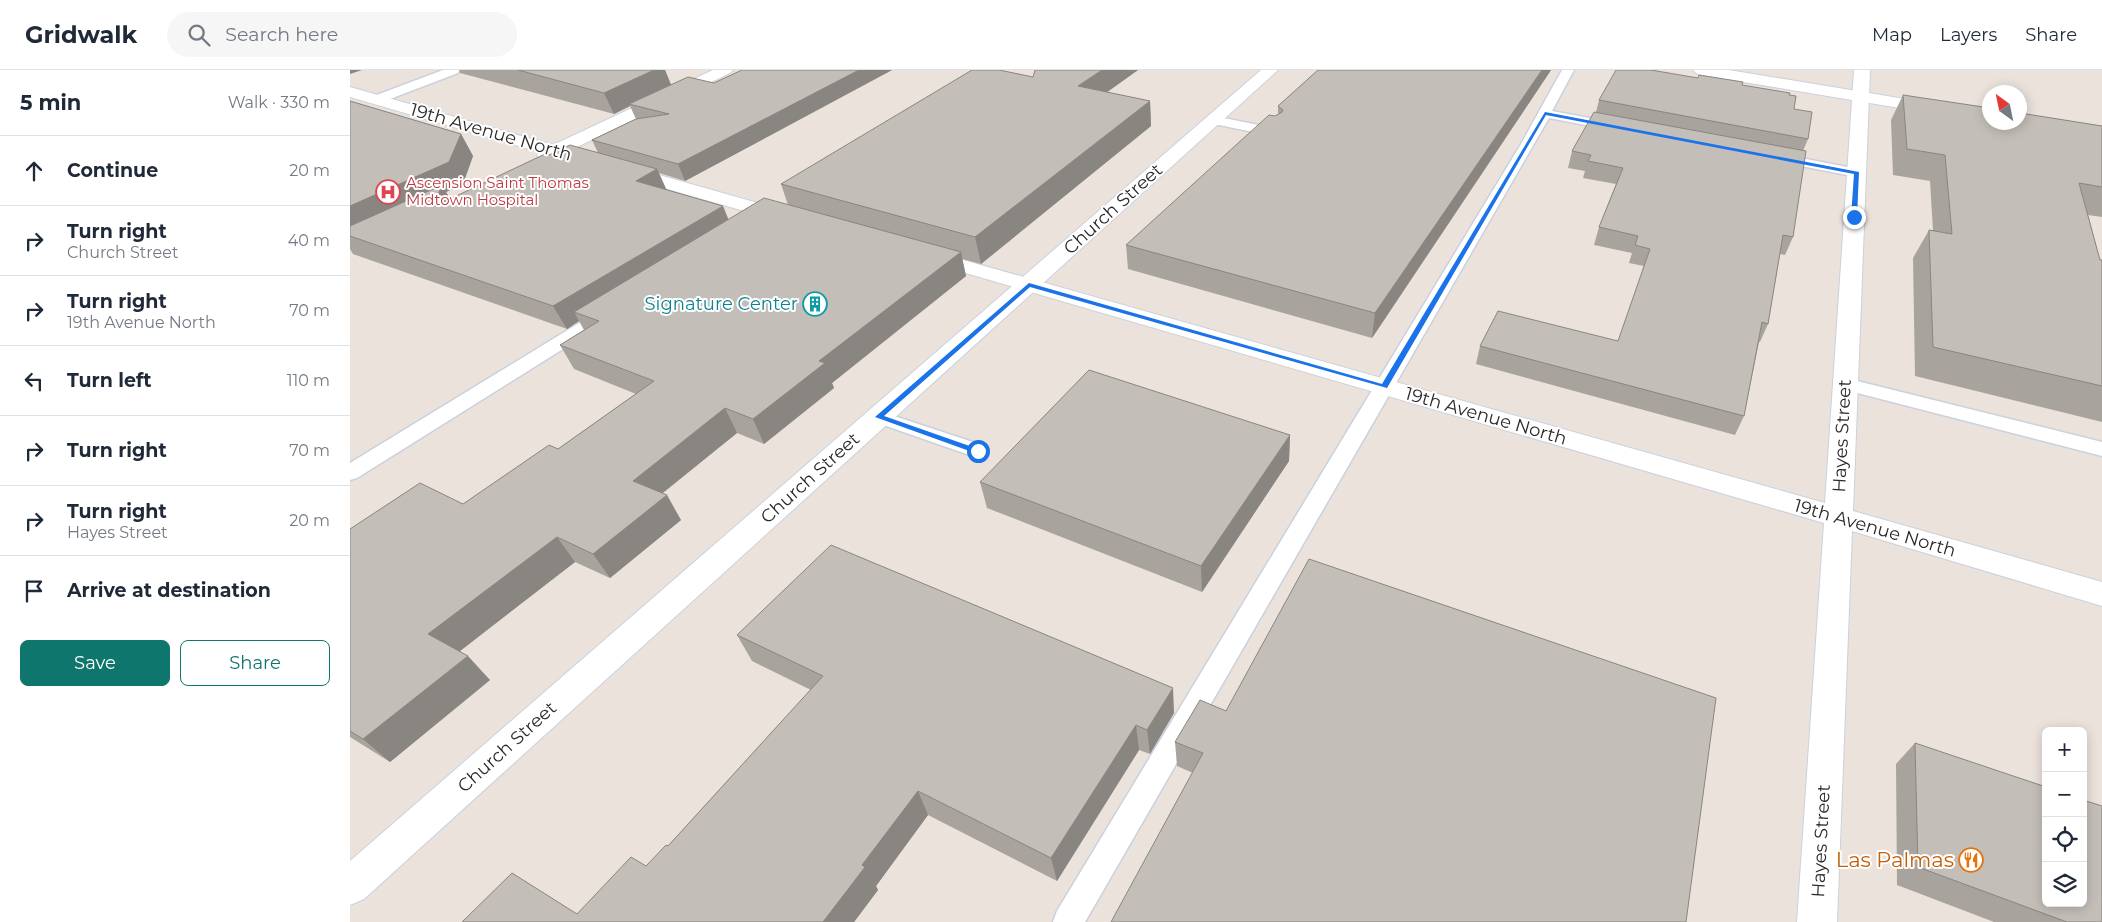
<!DOCTYPE html>
<html lang="en">
<head>
<meta charset="utf-8">
<style>
  :root { --surface:#fff; --page:#f6f6f7; --text:#1f2937; --muted:#747a83; --line:#e0e1e3; --accent:#0f766e }
  body { margin:0; font-family:Montserrat,sans-serif; background:var(--page); color:var(--text) }
  .controls { position:absolute; right:15px; bottom:15px; display:grid; overflow:hidden; border-radius:8px; box-shadow:0 2px 12px #0003 }
  .controls button { width:45px; height:45px; display:grid; place-items:center; padding:0; border:0; border-bottom:1px solid var(--line); background:var(--surface); color:var(--text); font:25px sans-serif }
  .compass { position:absolute; left:1632px; top:15px; width:45px; height:45px; border-radius:50%; background:var(--surface); box-shadow:0 2px 12px #0003; rotate:327deg }
  .stop { position:absolute; width:15px; height:15px; margin:-11px; border:4px solid #1a73e8; border-radius:50%; background:#fff }
  .stop.end { background:#1a73e8; border-color:#fff; box-shadow:0 1px 5px #0008 }
  .list { margin:0; padding:0; list-style:none }
  h2 { display:flex; justify-content:space-between; align-items:center; height:65px; margin:0; padding:0 20px; font-size:21px }
  h2 small { font-size:16px; font-weight:400; color:var(--muted) }
  .list li { display:grid; grid-template-columns:32px 1fr auto; gap:15px; align-items:center; box-sizing:border-box; height:70px; padding:0 20px; border-top:1px solid var(--line) }
  .list b { display:block; font-size:19px; white-space:nowrap }
  .list p { margin:0; font-size:16px; white-space:nowrap; color:var(--muted) }
  .list em { font-size:16px; font-style:normal; color:var(--muted) }
  .actions { display:flex; gap:10px; padding:15px 20px }
  .actions a { flex:1; padding:11px 0; border:1px solid var(--accent); border-radius:8px; text-align:center; font-size:18px; color:var(--accent) }
  .actions .main { background:var(--accent); color:#fff }
  .icon { flex:none; width:28px; height:28px; fill:none; stroke:currentColor; stroke-width:2; stroke-linecap:round; stroke-linejoin:round }
  .map { position:relative; flex:none; width:1752px; height:852px; overflow:hidden }
  header { display:flex; align-items:center; gap:30px; box-sizing:border-box; height:70px; padding:0 25px; background:var(--surface); border-bottom:1px solid var(--line) }
  header strong { font-size:24px }
  nav { display:flex; gap:28px; margin-inline-start:auto; font-size:18px }
  .search { width:350px; height:45px; background:var(--page); display:flex; align-items:center; gap:12px; box-sizing:border-box; padding:0 18px; border-radius:28px; color:var(--muted); font-size:19px }
  main { display:flex }
  aside { flex:1; background:var(--surface) }
  .map>svg:first-child { display:block }
  .lines { fill:none; stroke-linecap:round; stroke-linejoin:round }
  .service-casing { stroke:#cad1dc; stroke-width:3 }
  .minor-casing { stroke:#cad1dc; stroke-width:2 }
  .secondary-casing { stroke:#cad1dc; stroke-width:2 }
  .service { fill:#fff; fill-rule:evenodd }
  .minor { fill:#fff; fill-rule:evenodd }
  .secondary { fill:#fff; fill-rule:evenodd }
  .wall { fill:#a9a39e }
  .shaded-wall { fill:#898581 }
  .building { fill:#c4beb8; stroke:#898581 }
  .route { fill:#1a73e8 }
  .labels { text-anchor:middle; stroke-width:4; stroke-linejoin:round; paint-order:stroke }
  .far-health-label { font-size:15px; fill:#be3a42; stroke:#fff; text-anchor:start }
  .street-label { font-size:18px; fill:#2a2a2a; stroke:#fff }
  .culture-label { font-size:18px; fill:#0d838f; stroke:#fff; text-anchor:end }
  .near-food-label { font-size:21px; fill:#c56008; stroke:#fff; text-anchor:end }
</style>
</head>
<body>
<header>
<strong>Gridwalk</strong>
<div class="search"><svg class="icon" aria-label="search" viewBox="0 0 24 24"><circle cx="10" cy="10" r="6"/><path d="M15 15l6 6"/></svg>Search here</div>
<nav><a>Map</a><a>Layers</a><a>Share</a></nav>
</header>
<main>
<aside>
<h2>5 min<small>Walk · 330 m</small></h2>
<ul class="list">
<li><svg class="icon" aria-label="ahead" viewBox="0 0 24 24"><path d="M12 20V5M6 11l6-6 6 6"/></svg><div><b>Continue</b></div><em>20 m</em></li>
<li><svg class="icon" aria-label="right" viewBox="0 0 24 24"><path d="M7 20v-9h11M14 6l5 5-5 5"/></svg><div><b>Turn right</b><p>Church Street</p></div><em>40 m</em></li>
<li><svg class="icon" aria-label="right" viewBox="0 0 24 24"><path d="M7 20v-9h11M14 6l5 5-5 5"/></svg><div><b>Turn right</b><p>19th Avenue North</p></div><em>70 m</em></li>
<li><svg class="icon" aria-label="left" viewBox="0 0 24 24"><path d="M17 20v-9H6M10 6l-5 5 5 5"/></svg><div><b>Turn left</b></div><em>110 m</em></li>
<li><svg class="icon" aria-label="right" viewBox="0 0 24 24"><path d="M7 20v-9h11M14 6l5 5-5 5"/></svg><div><b>Turn right</b></div><em>70 m</em></li>
<li><svg class="icon" aria-label="right" viewBox="0 0 24 24"><path d="M7 20v-9h11M14 6l5 5-5 5"/></svg><div><b>Turn right</b><p>Hayes Street</p></div><em>20 m</em></li>
<li><svg class="icon" aria-label="arrive" viewBox="0 0 24 24"><path d="M6 21V4h12l-3 4 3 4H6"/></svg><div><b>Arrive at destination</b></div></li>
</ul>
<div class="actions"><a class="main">Save</a><a>Share</a></div>
</aside>
<div class="map">
<svg width="1752" height="852" viewBox="0 0 1752 852">
  <rect width="100%" height="100%" fill="#ece2dc"/>
  <g class="lines">
    <g class="service-casing">
      <g id="service">
        <path d="M93,0h17l-2,3 -76,29 -4,1 -6,-4 2,-3z"/>
        <path d="M1212,0h12l-22,41 64,12 7,4 -7,4 -67,-13 -464,804h-32l4,-11 464,-767z"/>
        <path d="M864,46l59,12 7,4 -7,4 -64,-13 -2,-3 2,-3z"/>
        <path d="M1426,83l81,16 5,1 2,3 -2,3 -5,1 -86,-17 -2,-3z"/>
        <path d="M258,238l6,1 3,4 -3,4 -257,161 -7,2v-17l252,-154z"/>
        <path d="M1495,308l257,64v14l-264,-68 -2,-4 2,-4z"/>
        <path d="M529,341l106,35 3,5 -3,5 -7,2 -106,-37 -3,-4 3,-4z"/>
      </g>
    </g>
    <g class="minor-casing">
      <g id="minor">
        <path d="M363,0h20l-3,3 -159,77 222,63 3,4 -3,4 -7,2 -7,-2 -223,-64 -10,3 -6,-1 -3,-4 2,-3 -189,-55v-10l203,58z"/>
        <path d="M1504,0h16l-17,441 249,71v24l-250,-75 -15,391h-40l27,-399 -903,-263 -3,-4 3,-4 7,-2 7,2 890,251z"/>
      </g>
    </g>
    <g class="secondary-casing">
      <g id="secondary">
        <path d="M911,0h17l-914,829 -14,6v-44z"/>
        <path d="M1343,0h36l261,43v9h2l-2,1 -289,-48 -5,-2z"/>
      </g>
    </g>
    <use href="#service" class="service"/>
    <use href="#minor" class="minor"/>
    <use href="#secondary" class="secondary"/>
  </g>
  <g class="wall">
    <path d="M109,0h206l6,15 43,-2 28,-13h150l-207,111 -26,-8 7,16 63,31 59,-15 -7,-21 252,-107 105,-7 -32,22 44,9 1,25 -170,138 -19,-5 4,17 -134,107 2,5 -70,56 -27,-11 -75,60 19,27 -71,58 -35,-16 -115,89 30,29 -100,82 -40,-25v-208l113,-25 95,-55 78,-55 -62,-25 -14,-24 24,-15 -5,-9 -12,8 -214,-75 -3,-5v-148l111,33 12,22 -10,28 -17,8 4,7 99,-44 49,-2 -6,-13 44,-21 -6,-13 -16,8 -154,-41z"/>
    <path d="M968,0h233l-179,268 -244,-69 -2,-24 149,-129 3,-2v-8z"/>
    <path d="M1392,15l47,10 5,14 14,30 -5,12 -10,86 -8,18 -5,-1 -12,70 -8,18h-1l-15,74 -9,19 -259,-71 4,-18 138,-5 26,-75 -15,-3 3,-10 -38,-8 5,-18 17,-43 -33,-6 2,-7 -17,-3 4,-17 24,-39 3,-12z"/>
    <path d="M1553,25l199,31v91l-14,-2 12,45h2v162l-187,-46 -2,-118 16,-28 4,1 -3,-50 -37,-6 -2,-55z"/>
    <path d="M940,365l-1,26 -87,131 -215,-84 -7,-26z"/>
    <path d="M387,565l437,78 -24,41 -11,-4 -82,131 -129,-66 -52,71 2,4 -24,32h-392l115,-8 69,-48 22,-20 143,-156 -59,-29z"/>
    <path d="M876,641l-33,62 -16,-7 -2,-24z"/>
    <path d="M1565,673l187,179h-108l-97,-37 -1,-121z"/>
  </g>
  <g class="shaded-wall">
    <path d="M0,0h12l-12,4z"/>
    <path d="M304,0h11l7,17 -43,17 1,2 -16,8 -10,-21z"/>
    <path d="M509,0h33l-207,111 -7,-17z"/>
    <path d="M752,0h36l-57,41 -3,-25z"/>
    <path d="M1192,0h9l-179,268 3,-25z"/>
    <path d="M800,31l1,25 -170,138 -6,-27z"/>
    <path d="M111,64l12,22 -10,28 -17,8 9,14 -105,30v-30z"/>
    <path d="M307,99l10,22 -31,-10z"/>
    <path d="M373,136l9,22 -158,84 5,9 -12,8 -14,-23z"/>
    <path d="M611,182l5,24 -134,107 2,5 -70,56 -11,-25 66,-58z"/>
    <path d="M375,338l12,25 -89,72 -15,-24z"/>
    <path d="M940,365l-1,26 -87,131 -1,-26z"/>
    <path d="M317,425l14,25 -71,58 -17,-24z"/>
    <path d="M207,467l18,25 -124,96 -23,-24z"/>
    <path d="M118,586l22,24 -100,82 -27,-23z"/>
    <path d="M823,618l1,25 -24,41 -3,-24z"/>
    <path d="M786,655l3,25 -82,131 -6,-23z"/>
    <path d="M568,721l10,24 -52,71 2,4 -24,32h-31l39,-57z"/>
  </g>
  <g class="building">
    <path d="M168,0h136l-50,23z"/>
    <path d="M392,0h117l-181,94 -86,-24 44,-21 33,-5 -40,-10 59,-27 26,6z"/>
    <path d="M622,0h27l34,7 2,-7h67l-24,16 72,15 -175,136 -194,-53z"/>
    <path d="M968,0h224l-167,243 -249,-68 143,-130 6,1 7,-4 1,-2 -5,-4z"/>
    <path d="M1266,0h35l47,8 1,-3 44,7 -1,3 48,8 -1,2 7,1 -2,13 18,3 -4,27 -209,-39z"/>
    <path d="M1553,25l87,13v14h30v-9l82,13v61l-23,-4 21,77h2v126l-169,-39 -4,-117 23,4 -7,-79 -38,-6z"/>
    <path d="M0,31l111,33 -12,28 -99,44z"/>
    <path d="M1244,42l212,39 -13,86 -10,-2 -15,89 -6,-2 -18,94 -264,-70 18,-35 120,30 32,-92 -15,-4 3,-9 -39,-9 24,-59 -35,-7 3,-6 -19,-4z"/>
    <path d="M220,75l87,24 -21,12 87,25 -170,100 -203,-70v-10l92,-41 -9,22 112,-53 4,1z"/>
    <path d="M414,128l197,54 -142,109 6,2 -72,56 -28,-11 -92,73 34,14 -74,59 -36,-17 -129,97 40,22 -105,83 -13,-8v-202l70,-46 43,21 86,-59 9,4 96,-68 -94,-36 39,-24 -25,-9z"/>
    <path d="M739,300l201,65 -89,131 -221,-84z"/>
    <path d="M481,475l342,143 -26,42 -11,-5 -85,133 -133,-67 -56,74 3,2 -42,55h-361l50,-49 65,41 54,-57 15,9 20,-21 2,1 155,-170 -86,-41z"/>
    <path d="M959,489l407,139 -30,224h-575l92,-169 -28,-11 25,-42 26,11z"/>
    <path d="M1565,673l131,44v116h37v-103l19,6v116h-35l-149,-55z"/>
  </g>
  <path class="route" d="M1195,42l314,60 -2,45 -3,2 -3,-2 3,-43 -308,-59 -159,273 -357,-101 -146,129 97,34v3h-6l-100,-36 154,-134 353,101z"/>
  <defs>
    <g id="hospital-ring" transform="scale(1.25)"><circle r="9.5" fill="#fff" stroke="#e0444e" stroke-width="1.5"/><path d="M-5-5h3v3.5h4V-5h3V5h-3V1.5h-4V5h-3Z" fill="#e0444e"/></g>
    <g id="building-ring" transform="scale(1.25)"><circle r="9.5" fill="#fff" stroke="#0f9aa8" stroke-width="1.5"/><path d="M-4-6H4V6H1V3H-1V6H-4ZM-2.5-4.3h1.7v1.8h-1.7ZM.8-4.3h1.7v1.8H.8ZM-2.5-1h1.7V.8h-1.7ZM.8-1h1.7V.8H.8Z" fill="#0f9aa8"/></g>
    <g id="restaurant-ring" transform="scale(1.25)"><circle r="9.5" fill="#fff" stroke="#e8710a" stroke-width="1.5"/><path d="M-5-6h1v4h1v-4h1v4h1v-4h1v5L-1.5 .5V6h-2V.5L-5-1ZM5-6V6H3V1.5H1.5Q1.5-4 5-6Z" fill="#e8710a"/></g>
  </defs>
  <g fill-rule="evenodd">
    <use href="#hospital-ring" x="38" y="122"/>
    <use href="#building-ring" x="465" y="234"/>
    <use href="#restaurant-ring" x="1621" y="790"/>
  </g>
  <g class="labels">
    <g class="far-health-label">
      <text x="56" y="118">Ascension Saint Thomas<tspan x="56" dy="17">Midtown Hospital</tspan></text>
    </g>
    <g class="street-label">
      <text transform="translate(141 62) rotate(16)" y="6">19th Avenue North</text>
      <text transform="translate(763 139) rotate(-42)" y="6">Church Street</text>
      <text transform="translate(1136 346) rotate(16)" y="6">19th Avenue North</text>
      <text transform="translate(1492 366) rotate(-87)" y="6">Hayes Street</text>
      <text transform="translate(460 408) rotate(-42)" y="6">Church Street</text>
      <text transform="translate(1525 458) rotate(16)" y="6">19th Avenue North</text>
      <text transform="translate(157 677) rotate(-42)" y="6">Church Street</text>
      <text transform="translate(1471 771) rotate(-87)" y="6">Hayes Street</text>
    </g>
    <g class="culture-label">
      <text x="448" y="240">Signature Center</text>
    </g>
    <g class="near-food-label">
      <text x="1604" y="797">Las Palmas</text>
    </g>
  </g>
</svg>
<div class="controls">
<button>+</button>
<button>−</button>
<button><svg class="icon" aria-label="locate" viewBox="0 0 24 24"><circle cx="12" cy="12" r="6"/><path d="M12 2v4M12 18v4M2 12h4M18 12h4"/></svg></button>
<button><svg class="icon" aria-label="layers" viewBox="0 0 24 24"><path d="M12 4l9 5-9 5-9-5zM3 14l9 5 9-5"/></svg></button>
</div>
<svg class="compass" viewBox="-18 -18 36 36"><path d="M0-13l5 13h-10z" fill="#e53935"/><path d="M0 13l5-13h-10z" fill="#747a83"/></svg>
<div class="stop" style="left:628px;top:381px"></div>
<div class="stop end" style="left:1504px;top:147px"></div>
</div>
</main>
</body>
</html>
